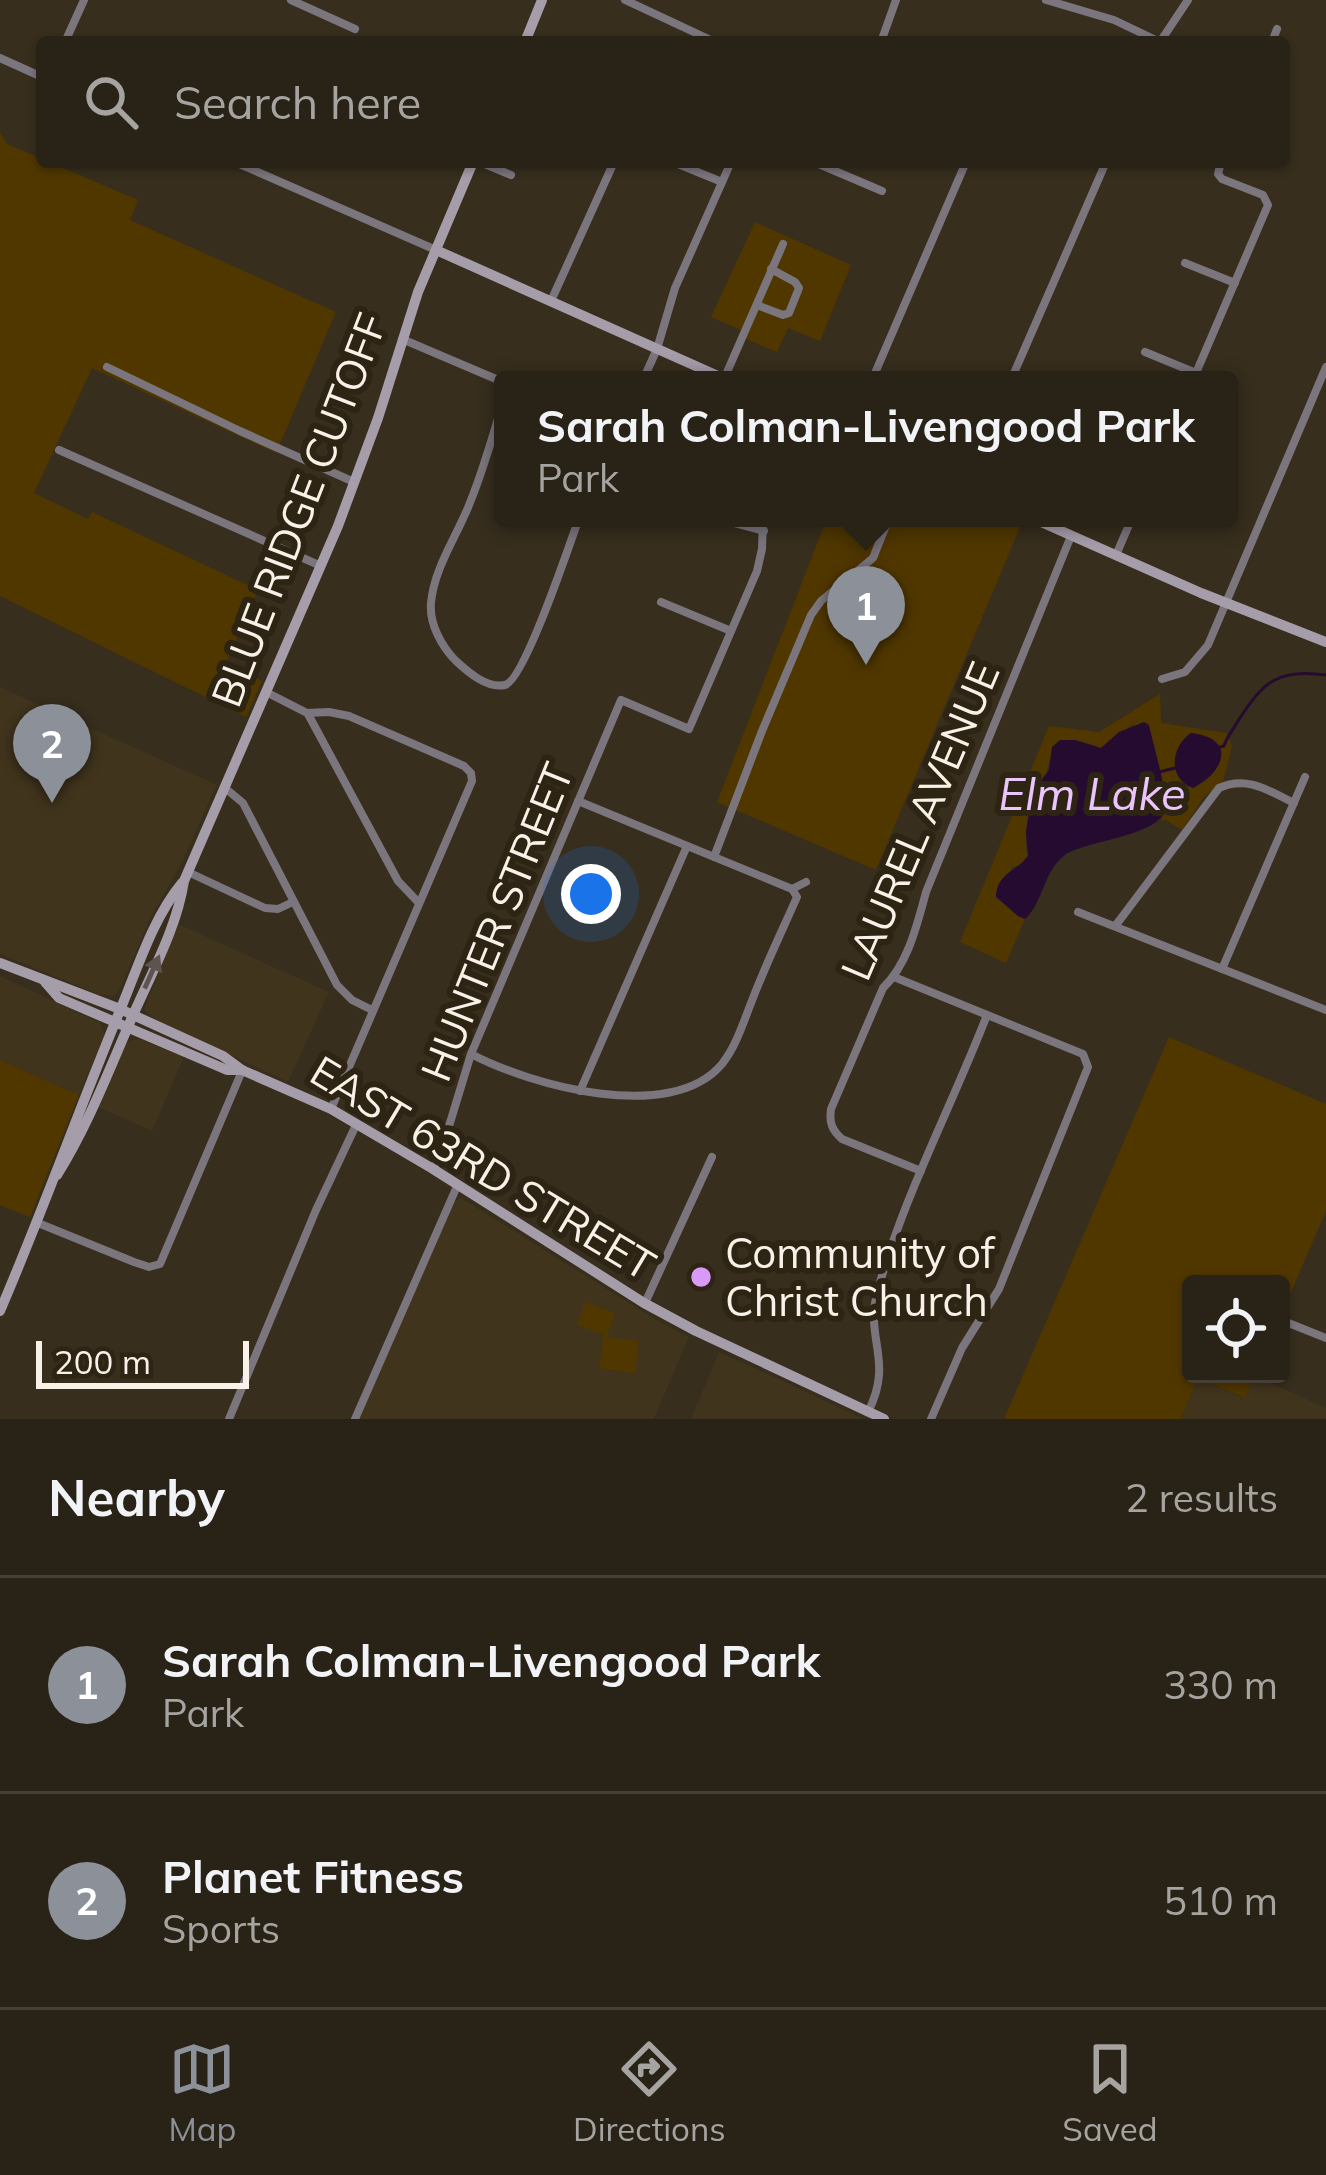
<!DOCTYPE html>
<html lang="en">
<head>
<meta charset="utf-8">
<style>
  :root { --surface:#292216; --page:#352f23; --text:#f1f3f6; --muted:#a5a4a1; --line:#453f35; --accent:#8c9099 }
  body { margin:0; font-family:Mulish,sans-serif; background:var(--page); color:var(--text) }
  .controls { position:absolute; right:36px; bottom:36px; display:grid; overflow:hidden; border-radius:12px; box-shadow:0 3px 9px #0004 }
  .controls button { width:108px; height:108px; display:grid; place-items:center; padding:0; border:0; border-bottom:3px solid var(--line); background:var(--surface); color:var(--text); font:60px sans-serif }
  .scale { position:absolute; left:36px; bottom:30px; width:213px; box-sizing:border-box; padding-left:12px; border:6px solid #f8f1e7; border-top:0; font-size:33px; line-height:42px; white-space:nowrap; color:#f8f1e7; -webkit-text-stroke:9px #2d2413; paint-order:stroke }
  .you { position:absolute; left:591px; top:894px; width:42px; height:42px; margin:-30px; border:9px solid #fff; border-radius:50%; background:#1a73e8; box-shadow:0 0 0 18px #1a73e833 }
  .badge { display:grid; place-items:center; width:78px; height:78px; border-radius:50%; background:var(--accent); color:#fff; font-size:39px; font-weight:700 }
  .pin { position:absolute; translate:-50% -99px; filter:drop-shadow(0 3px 6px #0008) }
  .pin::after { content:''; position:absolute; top:63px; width:42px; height:36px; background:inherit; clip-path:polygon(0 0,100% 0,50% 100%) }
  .popup { position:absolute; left:494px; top:371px; width:744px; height:156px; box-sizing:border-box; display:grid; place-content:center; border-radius:12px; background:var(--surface); filter:drop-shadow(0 3px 9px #0005); font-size:39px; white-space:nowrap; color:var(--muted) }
  .popup b { font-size:45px; color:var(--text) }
  .popup::after { content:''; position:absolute; left:50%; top:100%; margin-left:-24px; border:24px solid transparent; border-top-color:var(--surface) }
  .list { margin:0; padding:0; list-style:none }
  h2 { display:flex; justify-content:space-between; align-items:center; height:156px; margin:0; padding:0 48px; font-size:51px }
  h2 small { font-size:39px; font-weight:400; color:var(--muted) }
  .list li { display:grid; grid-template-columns:78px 1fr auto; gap:36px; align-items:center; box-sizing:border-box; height:216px; padding:0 48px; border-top:3px solid var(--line) }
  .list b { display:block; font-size:45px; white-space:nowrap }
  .list p { margin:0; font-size:39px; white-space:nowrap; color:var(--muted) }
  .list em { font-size:39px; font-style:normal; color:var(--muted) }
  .icon { flex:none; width:66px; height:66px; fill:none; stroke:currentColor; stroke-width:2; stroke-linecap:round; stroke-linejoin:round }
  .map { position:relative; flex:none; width:1326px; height:1419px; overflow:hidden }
  .search { position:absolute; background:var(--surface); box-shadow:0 3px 9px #0004; left:36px; right:36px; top:36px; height:132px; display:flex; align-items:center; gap:30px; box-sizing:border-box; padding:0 42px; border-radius:12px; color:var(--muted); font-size:45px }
  .sheet { height:588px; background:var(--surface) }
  nav { display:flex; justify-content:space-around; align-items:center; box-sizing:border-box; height:168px; border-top:3px solid var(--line); background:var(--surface); font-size:33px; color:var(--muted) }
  nav a { display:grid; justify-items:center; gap:6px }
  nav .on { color:var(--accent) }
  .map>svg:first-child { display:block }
  .built { fill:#41341d }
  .green { fill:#503700 }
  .water { fill:#260b31 }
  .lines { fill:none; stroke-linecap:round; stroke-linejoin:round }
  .stream { stroke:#260b31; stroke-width:3 }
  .street { stroke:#7b757e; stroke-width:8 }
  .secondary { stroke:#a69daa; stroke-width:10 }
  .oneway { fill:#5d544f }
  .poi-dot { fill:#d99af7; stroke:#2d2413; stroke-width:4.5 }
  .labels { text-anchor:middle; stroke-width:12; stroke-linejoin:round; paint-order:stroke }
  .street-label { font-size:42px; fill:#f8f1e7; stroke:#2d2413 }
  .poi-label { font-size:42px; fill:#f8f1e7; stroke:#2d2413; text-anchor:start }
  .water-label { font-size:45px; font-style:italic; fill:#eac4fc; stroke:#2d2413 }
</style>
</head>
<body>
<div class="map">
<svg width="1326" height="1419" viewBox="0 0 1326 1419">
  <rect width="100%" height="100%" fill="#372e1d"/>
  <g class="built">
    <path d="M0,687l217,98 -35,77 -33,59 -30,70 -6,5 -15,-2 -98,-40z"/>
    <path d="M178,924l151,68 -41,90 -132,-62 -12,-10z"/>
    <path d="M0,976l100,47 5,12 -26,60 -79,-35z"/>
    <path d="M139,1039l45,18 -32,74 -54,-24 26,-59 4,-6z"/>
    <path d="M461,1198l197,123 31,16 -35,82h-296l96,-217z"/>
    <path d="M719,1352l66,30 78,37h-172z"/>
    <path d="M1255,1376l71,32v11h-145l17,-41 46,20z"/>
  </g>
  <g class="green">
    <path d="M0,132l7,12 35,15v3h7l89,38 -8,20 206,92 -60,141 -184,-85 -58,125 54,26 4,-7 166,78 -32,73 36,18 -16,36 -246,-121z"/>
    <path d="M755,222l96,43 -31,76 -32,-13 -11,24 -31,-13 -5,-9 -30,-13z"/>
    <path d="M827,518h41l22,9 4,-9 129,2 -147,350 -159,-68z"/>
    <path d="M1160,694l1,29 66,10 5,13 -9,36 -19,15 -22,33 -16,-10 -5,1 5,-14 -33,-83 -32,24 -25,-8 -27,20c-1,15 -9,23 -15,37 -7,18 -11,40 -6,59l-6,8 -11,4 7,48 7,3 -19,44 -46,-21 89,-216 50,6z"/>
    <path d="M1169,1037l157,67v107l-45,104v-31h-90v90h64l-10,24 -47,-20 -17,41h-177z"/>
    <path d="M0,1060l79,35 -49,122 -30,-12z"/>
    <path d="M585,1302l30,11 -8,24 32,4 -4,32 -36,-5 5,-33 -27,-10z"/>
  </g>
  <g class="water">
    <path d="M1144,722l5,3c4,19 19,68 16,84 -4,27 -78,31 -100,46 -22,16 -21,47 -40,64l-7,-3 -22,-19c1,-24 20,-25 32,-41l-2,-24 3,-18 11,-32 9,-12 3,-23 8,-7h15l26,8 18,-16z"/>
    <path d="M1191,733c45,5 35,38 2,55 -25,-9 -23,-41 -2,-55z"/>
  </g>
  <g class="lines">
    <g class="stream">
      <path d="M1220,747l4,-1c3,-10 9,-16 14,-25 25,-39 40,-53 88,-46"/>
      <path d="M1159,772l16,-4"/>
    </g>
    <g class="street">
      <path d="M291,0l64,29"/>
      <path d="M625,0l90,42"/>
      <path d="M1046,0l68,20 46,22 28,-42"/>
      <path d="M65,42l19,-42"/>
      <path d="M881,42l15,-42"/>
      <path d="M1272,42l5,-13"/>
      <path d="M0,58l42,19"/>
      <path d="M235,162l201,88"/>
      <path d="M480,162l31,13"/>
      <path d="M673,162l49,20"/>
      <path d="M814,162l68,29"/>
      <path d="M1185,263l50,20"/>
      <path d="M551,301l63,-139"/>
      <path d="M757,305l26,10 6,-2 10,-25 -4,-6 -24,-13"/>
      <path d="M402,339l101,43"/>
      <path d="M1145,352l51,21"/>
      <path d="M107,367l133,64 114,51"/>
      <path d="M724,379l59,-135"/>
      <path d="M643,380l14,-31 18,-61 56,-126"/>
      <path d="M872,380l94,-218"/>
      <path d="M1011,380l95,-218"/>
      <path d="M1193,380l75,-175 -5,-10 -41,-16 -4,-5 3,-12"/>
      <path d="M503,402c-10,33 -19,66 -32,98 -12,33 -37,67 -40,103 -2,21 11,44 25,58 12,11 31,28 49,24 19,-4 65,-142 74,-167"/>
      <path d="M59,450l262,116"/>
      <path d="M715,518l49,13"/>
      <path d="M1116,555l16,-37"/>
      <path d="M661,602l70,29"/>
      <path d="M1162,679l23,-7 23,-27 118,-278"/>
      <path d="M266,692l41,21 22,-1 20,4 115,50 7,7 1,8 -141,328"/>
      <path d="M308,714l90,167 20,21"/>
      <path d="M225,788l18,15 94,182 15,15 20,10"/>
      <path d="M578,801l214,88 14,-7"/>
      <path d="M714,857l48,-126 49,-116 10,-14 52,-43 16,-40"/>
      <path d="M188,872l77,36 13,1 15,-7"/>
      <path d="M1078,912l248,98"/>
      <path d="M1116,925l103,-137c28,-13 50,3 75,15"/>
      <path d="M1222,969l83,-192"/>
      <path d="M894,977l189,77 5,13 -89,222 -37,59 -31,71"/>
      <path d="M471,1054c59,31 200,71 251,10 15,-19 22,-44 31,-66 13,-34 29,-67 44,-101l-5,-8"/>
      <path d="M580,1091l107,-245"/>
      <path d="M433,1169l9,-20 29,-95 150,-354 68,29 68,-158 5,-22 1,-31"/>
      <path d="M921,1171l-79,-32c-10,-9 -13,-16 -11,-30l52,-121c25,-24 34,-63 43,-96l145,-356"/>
      <path d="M38,1223l96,39 15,5 11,-3 82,-193"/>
      <path d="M645,1303l67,-146"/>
      <path d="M1281,1320l45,18"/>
      <path d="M868,1412c26,-51 -3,-72 9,-119 26,-96 74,-185 110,-278"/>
      <path d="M229,1419l87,-209 40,-85"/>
      <path d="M355,1419l103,-235"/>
    </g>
    <g class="secondary">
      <path d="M525,42l17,-42"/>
      <path d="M436,250l291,130"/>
      <path d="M1032,518l169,75 125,49"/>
      <path d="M0,963l120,46 103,47 19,14 89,39 102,60 211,134 52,28 188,88"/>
      <path d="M45,982l14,16 168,72h15"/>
      <path d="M57,1175c32,-51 53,-108 77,-162 19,-43 43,-86 50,-132l154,-355 40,-108 40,-126 55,-130"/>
      <path d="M0,1311c43,-100 79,-202 121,-303 17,-41 32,-90 61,-125"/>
    </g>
  </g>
  <defs><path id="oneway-solid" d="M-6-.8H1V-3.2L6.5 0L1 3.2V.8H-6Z" transform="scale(3)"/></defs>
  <use class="oneway" href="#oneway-solid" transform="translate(152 972) rotate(-66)"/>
  <circle class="poi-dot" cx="701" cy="1277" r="12"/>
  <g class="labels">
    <g class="street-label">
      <text transform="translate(299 510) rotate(-69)" y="15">BLUE RIDGE CUTOFF</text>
      <text transform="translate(920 821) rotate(-67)" y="15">LAUREL AVENUE</text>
      <text transform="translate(497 922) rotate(-68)" y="15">HUNTER STREET</text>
      <text transform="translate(483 1168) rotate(31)" y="15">EAST 63RD STREET</text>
    </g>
    <g class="poi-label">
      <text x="725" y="1268">Community of<tspan x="725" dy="48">Christ Church</tspan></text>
    </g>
    <g class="water-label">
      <text x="1092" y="810">Elm Lake</text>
    </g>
  </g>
</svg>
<div class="controls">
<button><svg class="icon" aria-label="locate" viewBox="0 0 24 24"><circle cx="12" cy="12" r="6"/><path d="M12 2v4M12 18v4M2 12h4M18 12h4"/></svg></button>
</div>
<div class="scale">200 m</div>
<div class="you"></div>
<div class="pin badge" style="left:866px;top:665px">1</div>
<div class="popup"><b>Sarah Colman-Livengood Park</b>Park</div>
<div class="pin badge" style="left:52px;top:803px">2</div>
<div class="search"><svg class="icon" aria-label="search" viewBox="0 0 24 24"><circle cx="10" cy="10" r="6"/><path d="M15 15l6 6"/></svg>Search here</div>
</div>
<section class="sheet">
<h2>Nearby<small>2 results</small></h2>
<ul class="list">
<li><span class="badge">1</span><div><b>Sarah Colman-Livengood Park</b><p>Park</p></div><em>330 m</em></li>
<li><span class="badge">2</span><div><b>Planet Fitness</b><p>Sports</p></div><em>510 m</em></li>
</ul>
</section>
<nav>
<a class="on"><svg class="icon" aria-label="map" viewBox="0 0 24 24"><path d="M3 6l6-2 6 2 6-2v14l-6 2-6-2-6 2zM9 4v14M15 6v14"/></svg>Map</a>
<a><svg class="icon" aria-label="directions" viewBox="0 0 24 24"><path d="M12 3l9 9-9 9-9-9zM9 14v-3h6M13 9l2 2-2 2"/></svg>Directions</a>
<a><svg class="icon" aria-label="saved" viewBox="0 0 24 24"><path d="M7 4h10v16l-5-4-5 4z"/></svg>Saved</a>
</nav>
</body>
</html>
